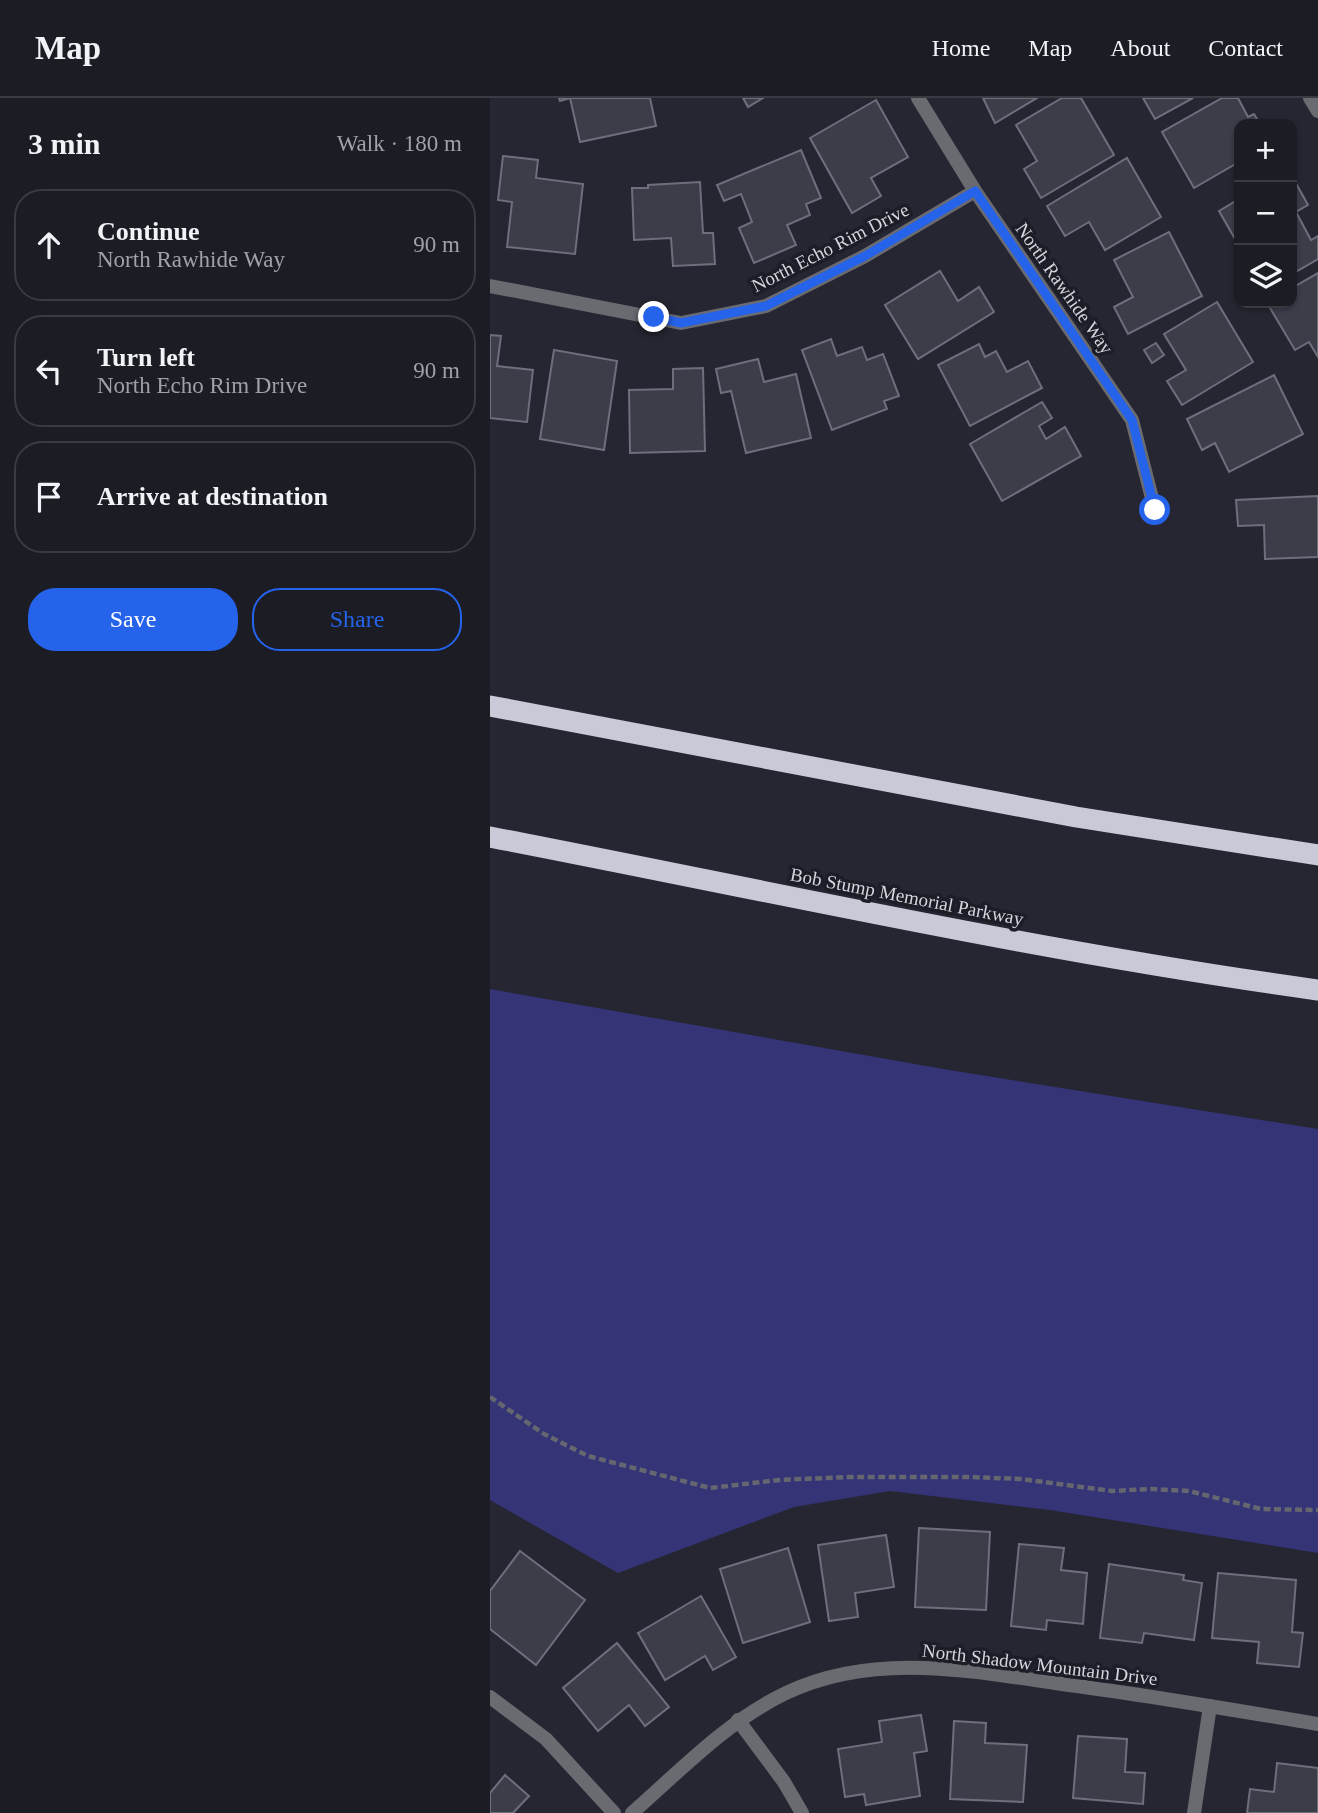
<!DOCTYPE html>
<html lang="en">
<head>
<meta charset="utf-8">
<style>
  :root { --surface:#1c1c25; --page:#25252d; --text:#f1f3f6; --muted:#a0a1a7; --line:#3a3a42; --accent:#2563eb }
  body { margin:0; font-family:Georgia,serif; background:var(--page); color:var(--text) }
  .controls { position:absolute; right:21px; top:21px; display:grid; overflow:hidden; border-radius:14px; box-shadow:0 2px 5px #0004 }
  .controls button { width:63px; height:63px; display:grid; place-items:center; padding:0; border:0; border-bottom:2px solid var(--line); background:var(--surface); color:var(--text); font:35px sans-serif }
  .stop { position:absolute; width:21px; height:21px; margin:-16px; border:5px solid #2563eb; border-radius:50%; background:#fff }
  .stop.end { background:#2563eb; border-color:#fff; box-shadow:0 2px 7px #0008 }
  .list { margin:0; padding:0; list-style:none }
  h2 { display:flex; justify-content:space-between; align-items:center; height:91px; margin:0; padding:0 28px; font-size:30px }
  h2 small { font-size:23px; font-weight:400; color:var(--muted) }
  .list li { display:grid; grid-template-columns:46px 1fr auto; gap:21px; align-items:center; box-sizing:border-box; height:112px; margin:0 14px 14px; padding:0 14px; border:2px solid var(--line); border-radius:28px }
  .list b { display:block; font-size:26px; white-space:nowrap }
  .list p { margin:0; font-size:23px; white-space:nowrap; color:var(--muted) }
  .list em { font-size:23px; font-style:normal; color:var(--muted) }
  .actions { display:flex; gap:14px; padding:21px 28px }
  .actions a { flex:1; padding:16px 0; border:2px solid var(--accent); border-radius:28px; text-align:center; font-size:24px; color:var(--accent) }
  .actions .main { background:var(--accent); color:#fff }
  .icon { flex:none; width:38px; height:38px; fill:none; stroke:currentColor; stroke-width:2; stroke-linecap:round; stroke-linejoin:round }
  .map { position:relative; flex:none; width:828px; height:1715px; overflow:hidden }
  header { display:flex; align-items:center; gap:42px; box-sizing:border-box; height:98px; padding:0 35px; background:var(--surface); border-bottom:2px solid var(--line) }
  header strong { font-size:33px }
  nav { display:flex; gap:38px; margin-inline-start:auto; font-size:24px }
  main { display:flex }
  aside { flex:1; background:var(--surface) }
  .map>svg:first-child { display:block }
  .green { fill:#343477 }
  .building { fill:#3b3d49; stroke:#6d6f7c; stroke-width:2 }
  .lines { fill:none; stroke-linecap:round; stroke-linejoin:round }
  .path { stroke:#656670; stroke-width:4.5; stroke-dasharray:7 3.5; stroke-linecap:butt }
  .minor { stroke:#6a6b71; stroke-width:14 }
  .motorway { stroke:#c8cad8; stroke-width:21 }
  .route { stroke:#2563eb; stroke-width:9 }
  .labels { text-anchor:middle; stroke-width:7; stroke-linejoin:round; paint-order:stroke }
  .street-label { font-size:19px; fill:#d5d6dd; stroke:#1b1d27 }
</style>
</head>
<body>
<header>
<strong>Map</strong>
<nav><a>Home</a><a>Map</a><a>About</a><a>Contact</a></nav>
</header>
<main>
<aside>
<h2>3 min<small>Walk · 180 m</small></h2>
<ul class="list">
<li><svg class="icon" aria-label="ahead" viewBox="0 0 24 24"><path d="M12 20V5M6 11l6-6 6 6"/></svg><div><b>Continue</b><p>North Rawhide Way</p></div><em>90 m</em></li>
<li><svg class="icon" aria-label="left" viewBox="0 0 24 24"><path d="M17 20v-9H6M10 6l-5 5 5 5"/></svg><div><b>Turn left</b><p>North Echo Rim Drive</p></div><em>90 m</em></li>
<li><svg class="icon" aria-label="arrive" viewBox="0 0 24 24"><path d="M6 21V4h12l-3 4 3 4H6"/></svg><div><b>Arrive at destination</b></div></li>
</ul>
<div class="actions"><a class="main">Save</a><a>Share</a></div>
</aside>
<div class="map">
<svg width="828" height="1715" viewBox="0 0 828 1715">
  <rect width="100%" height="100%" fill="#252631"/>
  <path class="green" d="M0,891l459,81 369,59v424l-268,-43 -160,-19 -96,16 -176,66 -128,-73z"/>
  <g class="building">
    <path d="M69,0h91l6,28 -76,16 -10,-44 -10,3z"/>
    <path d="M253,0h20l-15,9z"/>
    <path d="M493,0h54l-42,25z"/>
    <path d="M572,0h19l33,57 -73,43 -17,-29 13,-8 -21,-36z"/>
    <path d="M653,0h50l-38,21z"/>
    <path d="M732,0h16l10,19 6,-3 6,10h-21v38l-45,26 -32,-56z"/>
    <path d="M386,2l32,57 -37,21 10,18 -29,17 -42,-75z"/>
    <path d="M311,52l20,48 -15,6 4,11 -23,10 9,20 -42,18 -15,-35 13,-6 -11,-28 -17,7 -7,-16z"/>
    <path d="M13,58l35,4 -2,18 47,6 -8,70 -68,-7 5,-45 -14,-2z"/>
    <path d="M637,60l34,59 -56,33 -16,-28 -24,14 -18,-30z"/>
    <path d="M802,78l16,29 -12,7 15,28 7,-4v23l-26,15z"/>
    <path d="M210,84l3,51h10l2,31 -42,2 -2,-28 -37,2 -2,-52h16v-3z"/>
    <path d="M749,101v47l-20,-35z"/>
    <path d="M679,134l33,64 -74,38 -14,-27 19,-10 -19,-37z"/>
    <path d="M450,173l18,30 21,-14 15,25 -76,47 -33,-54z"/>
    <path d="M828,175v84l-9,-15 -14,8 -28,-47h25v-15z"/>
    <path d="M727,204l36,60 -71,43 -15,-24 19,-11 -22,-36z"/>
    <path d="M0,237l11,1 -4,30 36,4 -6,52 -37,-4z"/>
    <path d="M341,241l6,17 25,-9 5,13 16,-6 16,42 -15,5 3,8 -55,21 -30,-80z"/>
    <path d="M666,245l8,12 -12,8 -8,-13z"/>
    <path d="M489,246l6,13 11,-6 11,21 21,-11 14,27 -72,38 -32,-61z"/>
    <path d="M64,252l63,11 -13,89 -64,-11z"/>
    <path d="M268,261l6,23 32,-8 15,64 -65,15 -15,-62 -10,2 -5,-24z"/>
    <path d="M213,270l2,83 -75,2 -1,-63 44,-1v-20z"/>
    <path d="M784,277l29,59 -74,38 -14,-29 -13,7 -15,-31z"/>
    <path d="M552,304l10,16 -13,8 7,13 19,-12 16,29 -79,45 -32,-57z"/>
    <path d="M828,398v61l-53,2 -1,-34 -26,1 -2,-26z"/>
    <path d="M429,1430l71,4 -4,78 -71,-3z"/>
    <path d="M396,1437l8,52 -39,6 3,24 -29,4 -11,-76z"/>
    <path d="M529,1446l45,4 -3,22 26,3 -4,51 -36,-4 -1,10 -35,-4z"/>
    <path d="M298,1450l22,74 -67,21 -23,-74z"/>
    <path d="M30,1453l65,49 -49,65 -46,-36v-38z"/>
    <path d="M619,1466l75,11 -1,5 19,3 -8,57 -50,-7 -2,10 -42,-5z"/>
    <path d="M728,1475l78,7 -4,52 11,1 -4,34 -42,-4 2,-21 -47,-4z"/>
    <path d="M211,1498l35,61 -23,13 -8,-14 -40,24 -27,-47z"/>
    <path d="M127,1545l52,64 -24,19 -16,-21 -31,26 -35,-43z"/>
    <path d="M431,1617l6,36 -13,2 6,43 -54,9 -2,-11 -19,3 -7,-48 44,-7 -3,-21z"/>
    <path d="M464,1623l32,2 -1,20 42,2 -4,57 -73,-3z"/>
    <path d="M588,1638l49,3 -2,33 20,1 -2,31 -70,-6z"/>
    <path d="M787,1665l41,5v45h-71l3,-24 24,3z"/>
    <path d="M15,1677l24,21 -16,17h-23v-20z"/>
  </g>
  <g class="lines">
    <path class="path" d="M0,1299l54,37 44,22 122,32 69,-8 70,-3h121l51,2 91,12 39,-2 38,2 72,18 57,1"/>
    <g class="minor">
      <path d="M428,0l57,93 157,229 23,90"/>
      <path d="M820,0l8,13"/>
      <path d="M0,188l191,37 85,-17 99,-50 110,-65"/>
      <path d="M0,1599l56,42 68,74"/>
      <path d="M248,1622l46,62 18,31"/>
      <path d="M142,1715c48,-42 95,-92 154,-120 88,-42 184,-22 276,-9 85,11 171,26 256,40"/>
      <path d="M704,1715l16,-107"/>
    </g>
    <g class="motorway">
      <path d="M0,608l586,111 242,38"/>
      <path d="M0,739c275,53 550,115 828,153"/>
    </g>
  </g>
  <g class="lines">
    <path class="route" d="M164,219l27,6 85,-17 99,-50 110,-65 157,229 23,90"/>
  </g>
  <g class="labels">
    <g class="street-label">
      <text transform="translate(340 149) rotate(-27)" y="7">North Echo Rim Drive</text>
      <text transform="translate(575 190) rotate(55)" y="7">North Rawhide Way</text>
      <text transform="translate(417 798) rotate(11)" y="7">Bob Stump Memorial Parkway</text>
      <text transform="translate(550 1566) rotate(7)" y="7">North Shadow Mountain Drive</text>
    </g>
  </g>
</svg>
<div class="controls">
<button>+</button>
<button>−</button>
<button><svg class="icon" aria-label="layers" viewBox="0 0 24 24"><path d="M12 4l9 5-9 5-9-5zM3 14l9 5 9-5"/></svg></button>
</div>
<div class="stop" style="left:665px;top:412px"></div>
<div class="stop end" style="left:164px;top:219px"></div>
</div>
</main>
</body>
</html>
